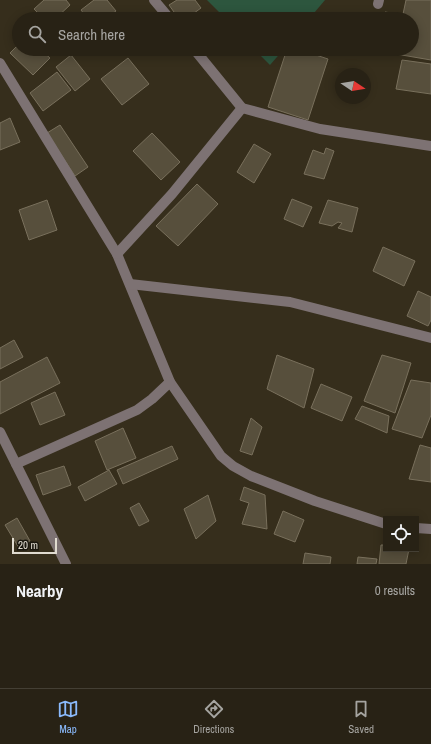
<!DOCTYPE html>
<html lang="en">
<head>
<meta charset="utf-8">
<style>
  :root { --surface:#282215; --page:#342f22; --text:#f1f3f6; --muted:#a5a4a0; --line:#443f34; --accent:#8abafc }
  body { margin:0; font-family:"Archivo Narrow",sans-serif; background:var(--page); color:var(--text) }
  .controls { position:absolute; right:12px; bottom:12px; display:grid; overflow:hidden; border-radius:0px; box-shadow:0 2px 10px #0003 }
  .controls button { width:36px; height:36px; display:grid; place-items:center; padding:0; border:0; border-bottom:1px solid var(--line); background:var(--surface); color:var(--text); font:20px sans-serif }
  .compass { position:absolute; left:335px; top:68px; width:36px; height:36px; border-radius:50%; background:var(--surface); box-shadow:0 2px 10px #0003; rotate:102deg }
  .scale { position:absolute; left:12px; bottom:10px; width:45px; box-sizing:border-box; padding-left:4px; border:2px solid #e0dbd0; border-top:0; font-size:11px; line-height:14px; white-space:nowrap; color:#e0dbd0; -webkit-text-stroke:3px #1a170f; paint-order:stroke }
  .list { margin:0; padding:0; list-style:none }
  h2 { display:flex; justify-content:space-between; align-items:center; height:52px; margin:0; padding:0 16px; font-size:17px }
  h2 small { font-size:13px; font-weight:400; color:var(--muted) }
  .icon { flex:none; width:22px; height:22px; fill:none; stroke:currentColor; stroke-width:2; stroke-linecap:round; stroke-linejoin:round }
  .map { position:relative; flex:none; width:431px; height:564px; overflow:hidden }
  .search { position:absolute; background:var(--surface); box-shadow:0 2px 10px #0003; left:12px; right:12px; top:12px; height:44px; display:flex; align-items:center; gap:10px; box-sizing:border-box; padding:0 14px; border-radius:22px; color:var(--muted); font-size:15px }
  .sheet { height:124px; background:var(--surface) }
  nav { display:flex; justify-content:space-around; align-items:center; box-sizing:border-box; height:56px; border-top:1px solid var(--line); background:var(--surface); font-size:11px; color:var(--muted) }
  nav a { display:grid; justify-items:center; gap:2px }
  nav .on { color:var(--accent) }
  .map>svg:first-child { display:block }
  .green { fill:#2d563e }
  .building { fill:#574f3c; stroke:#79705c }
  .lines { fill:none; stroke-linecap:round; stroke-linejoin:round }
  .minor { stroke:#7d7273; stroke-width:10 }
</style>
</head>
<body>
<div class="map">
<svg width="431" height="564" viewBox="0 0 431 564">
  <rect width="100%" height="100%" fill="#362e1c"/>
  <g class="green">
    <path d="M207,0h118l-16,19h-83z"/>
    <path d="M254,49h30l-14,16z"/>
  </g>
  <g class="building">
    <path d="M44,0h22l4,5 -15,14h-11l-10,-10z"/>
    <path d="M94,0h13l9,11 -11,8h-17l-7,-9z"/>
    <path d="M177,0h18l6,8 -15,11h-7l-10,-14z"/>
    <path d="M406,0h25v60l-35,-6 1,-5h15v-30h-10z"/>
    <path d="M385,12l12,2v5h-13z"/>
    <path d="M19,44v5h21l10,9 -17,17 -23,-22z"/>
    <path d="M287,49h11l30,10 -20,61 -40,-13z"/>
    <path d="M71,55l19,24 -15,12 -19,-24z"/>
    <path d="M128,58l21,26 -27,21 -21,-26z"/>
    <path d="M402,60l29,4v30l-35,-5z"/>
    <path d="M57,72l14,18 -28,21 -13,-18z"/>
    <path d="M10,118l10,24 -20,8v-27z"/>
    <path d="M60,125l28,42 -13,9 -28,-43z"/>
    <path d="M152,133l28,29 -19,18 -28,-29z"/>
    <path d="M254,144l17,10 -17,29 -17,-11z"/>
    <path d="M326,148l8,3 -10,28 -20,-5 9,-24 11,4z"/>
    <path d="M197,184l21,20 -40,42 -22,-20z"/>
    <path d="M292,199l20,8 -9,20 -19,-8z"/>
    <path d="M47,200l10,30 -28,10 -10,-30z"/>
    <path d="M328,200l30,8 -6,24 -14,-4 4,-5 -4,-1 -6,4 -13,-3z"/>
    <path d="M383,247l32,14 -11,25 -31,-15z"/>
    <path d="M418,291l13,6v23l-3,6 -21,-10z"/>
    <path d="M14,340l9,17 -23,12v-21z"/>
    <path d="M277,355l37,14 -10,39 -37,-19z"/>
    <path d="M382,355l29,8 -16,50 -31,-12z"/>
    <path d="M47,357l13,26 -60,31v-32z"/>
    <path d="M411,380l20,3v32l-9,23 -30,-9z"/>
    <path d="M321,384l31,13 -10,24 -31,-13z"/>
    <path d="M55,392l10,23 -25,10 -9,-22z"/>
    <path d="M362,406l27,10 -2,17 -32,-14z"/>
    <path d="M251,418l11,9 -10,28 -12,-4z"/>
    <path d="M123,428l13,30 -29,12 -12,-29z"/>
    <path d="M420,445l11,3v34l-22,-3z"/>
    <path d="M172,446l6,13 -55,25 -6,-14z"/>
    <path d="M64,466l7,19 -28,10 -7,-20z"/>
    <path d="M109,470l8,14 -32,17 -7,-14z"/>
    <path d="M244,487l21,8 2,34 -25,-5 7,-21 -9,-3z"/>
    <path d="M208,495l8,26 -20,18 -12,-30z"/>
    <path d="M139,503l10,18 -10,5 -9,-18z"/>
    <path d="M283,511l21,9 -9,22 -21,-8z"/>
    <path d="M17,518l13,23 -11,7 -14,-23z"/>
    <path d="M381,545h5v4h23l-3,15h-27z"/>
    <path d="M305,553l26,4 -1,7h-27z"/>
    <path d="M358,557l19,2 -1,5h-19z"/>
  </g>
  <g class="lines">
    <g class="minor">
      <path d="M154,0l16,19"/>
      <path d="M378,4l1,-4"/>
      <path d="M194,49l48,59 78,21 111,17"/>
      <path d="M0,63l117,191 53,128 51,74 12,10 18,10 64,25 71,23"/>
      <path d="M117,254l55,-60 70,-86"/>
      <path d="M130,284l160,18 141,36"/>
      <path d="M0,432l66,132"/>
      <path d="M16,464l121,-54 15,-11 18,-17"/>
      <path d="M416,528l15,1"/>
    </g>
  </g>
</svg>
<div class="controls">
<button><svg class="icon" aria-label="locate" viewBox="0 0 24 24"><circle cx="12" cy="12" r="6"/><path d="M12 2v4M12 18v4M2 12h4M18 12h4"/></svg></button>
</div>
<svg class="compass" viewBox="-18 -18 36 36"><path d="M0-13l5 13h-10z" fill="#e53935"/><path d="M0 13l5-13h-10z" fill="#a5a4a0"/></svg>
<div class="scale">20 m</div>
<div class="search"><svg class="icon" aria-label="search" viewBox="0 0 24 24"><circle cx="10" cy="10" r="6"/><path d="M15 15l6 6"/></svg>Search here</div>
</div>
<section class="sheet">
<h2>Nearby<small>0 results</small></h2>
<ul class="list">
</ul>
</section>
<nav>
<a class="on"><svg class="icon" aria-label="map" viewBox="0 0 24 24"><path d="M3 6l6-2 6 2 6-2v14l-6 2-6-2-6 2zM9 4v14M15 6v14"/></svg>Map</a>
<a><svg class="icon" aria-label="directions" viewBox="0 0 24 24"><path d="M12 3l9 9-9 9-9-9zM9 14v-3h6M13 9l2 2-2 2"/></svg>Directions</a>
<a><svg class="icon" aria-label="saved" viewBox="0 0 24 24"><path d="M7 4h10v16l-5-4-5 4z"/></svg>Saved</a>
</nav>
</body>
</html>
